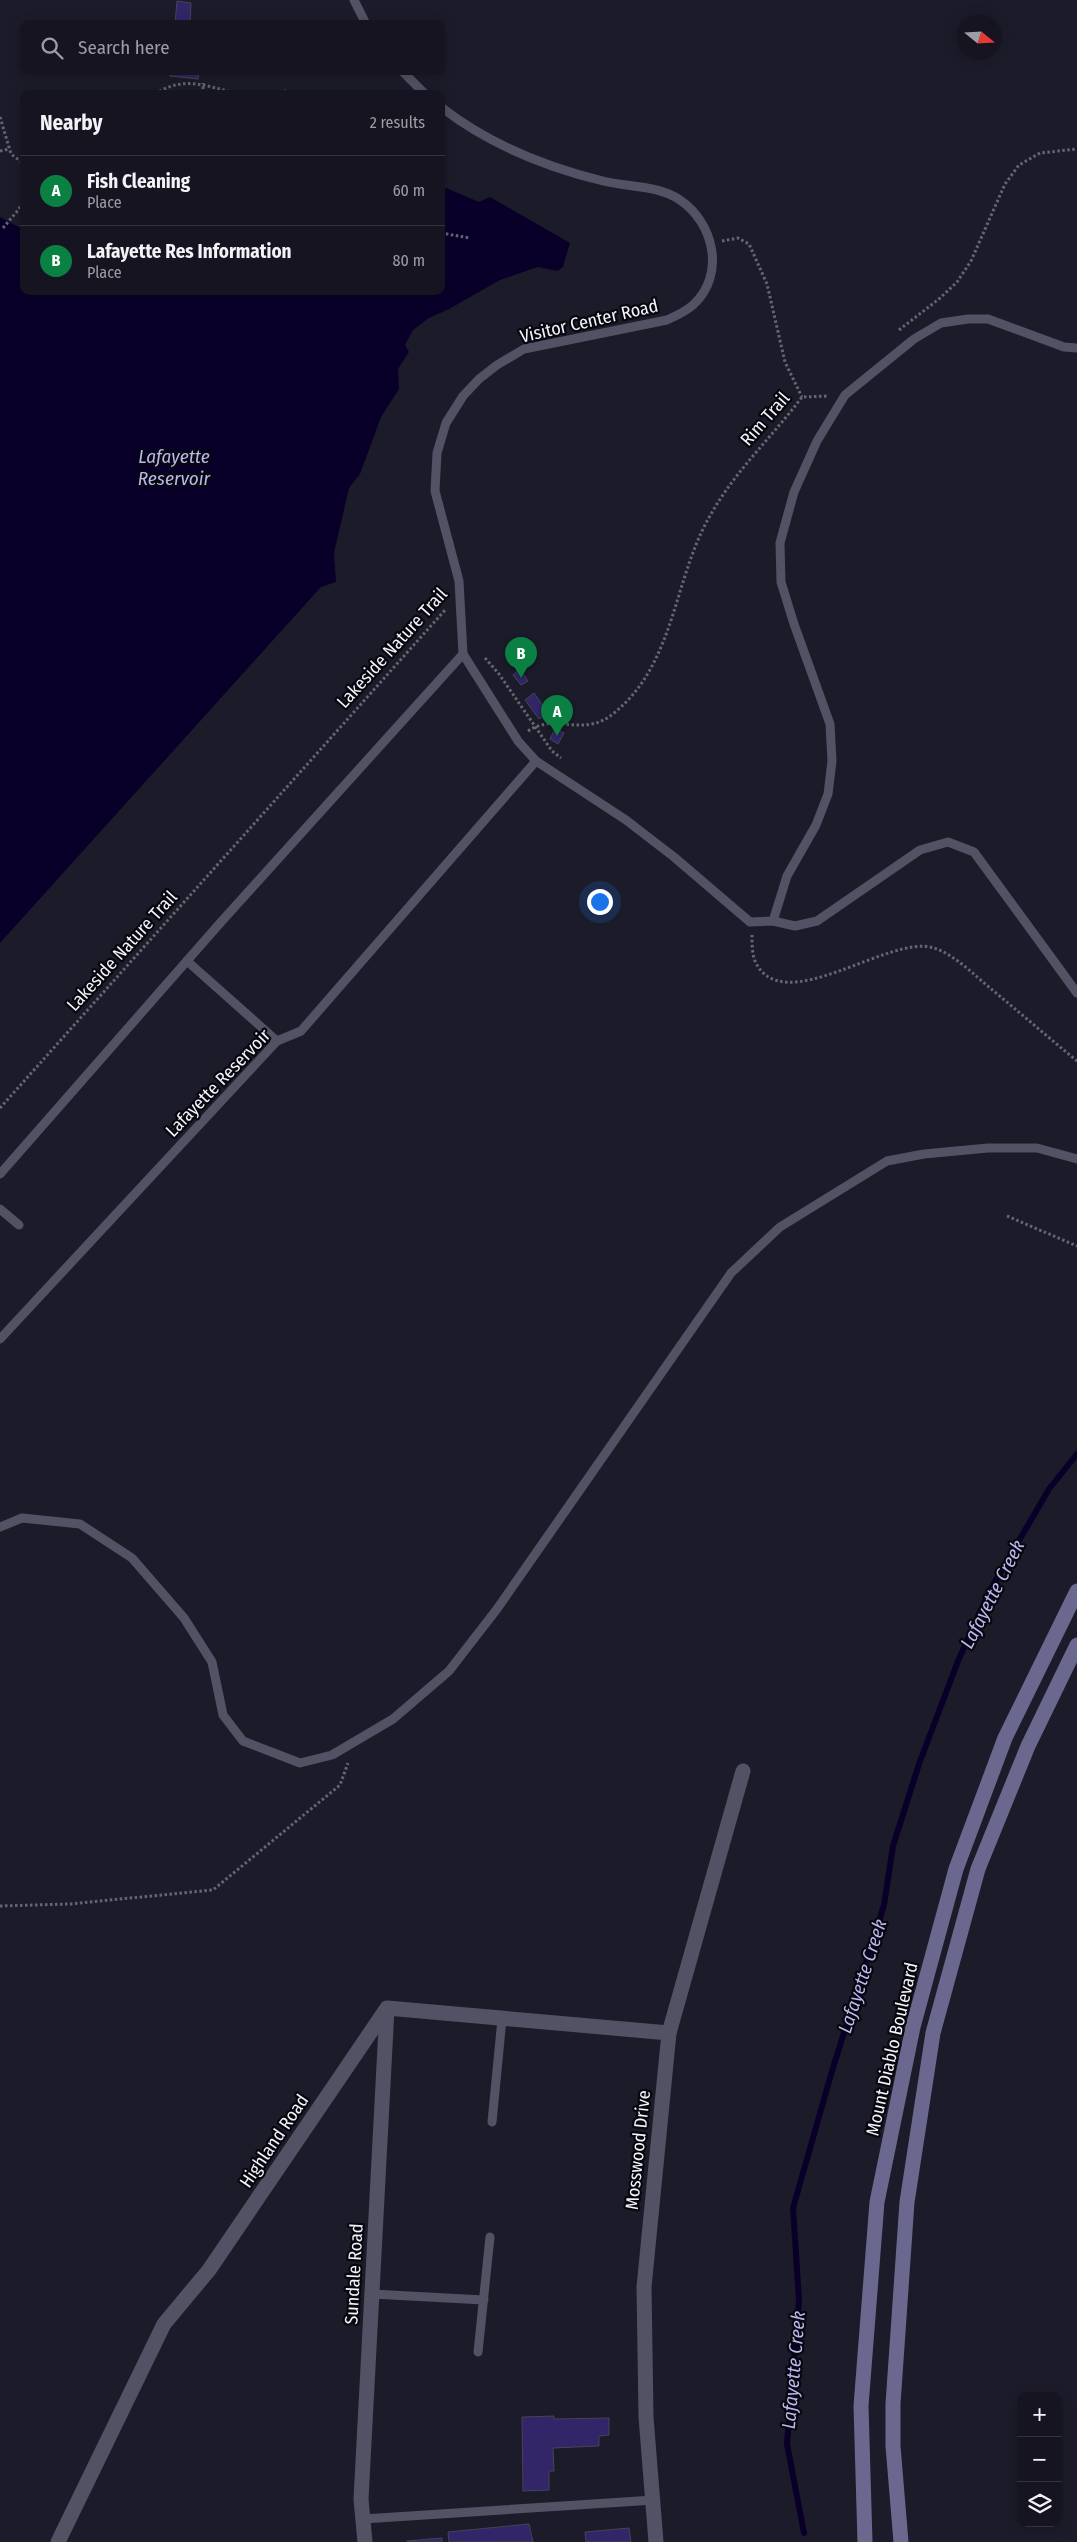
<!DOCTYPE html>
<html lang="en">
<head>
<meta charset="utf-8">
<style>
  :root { --surface:#151420; --page:#1e1d29; --text:#f1f3f6; --muted:#9d9ea5; --line:#34333e; --accent:#0b8043 }
  body { margin:0; font-family:"Fira Sans Condensed",sans-serif; background:var(--page); color:var(--text) }
  .controls { position:absolute; right:15px; bottom:15px; display:grid; overflow:hidden; border-radius:10px; box-shadow:0 2px 12px #0003 }
  .controls button { width:45px; height:45px; display:grid; place-items:center; padding:0; border:0; border-bottom:1px solid var(--line); background:var(--surface); color:var(--text); font:25px sans-serif }
  .compass { position:absolute; left:957px; top:15px; width:45px; height:45px; border-radius:50%; background:var(--surface); box-shadow:0 2px 12px #0003; rotate:108deg }
  .you { position:absolute; left:599px; top:901px; width:18px; height:18px; margin:-12px; border:4px solid #fff; border-radius:50%; background:#1a73e8; box-shadow:0 0 0 8px #1a73e833 }
  .badge { display:grid; place-items:center; width:32px; height:32px; border-radius:50%; background:var(--accent); color:#fff; font-size:16px; font-weight:700 }
  .pin { position:absolute; translate:-50% -41px; filter:drop-shadow(0 1px 2px #0008) }
  .pin::after { content:''; position:absolute; top:26px; width:18px; height:15px; background:inherit; clip-path:polygon(0 0,100% 0,50% 100%) }
  .list { margin:0; padding:0; list-style:none }
  h2 { display:flex; justify-content:space-between; align-items:center; height:65px; margin:0; padding:0 20px; font-size:21px }
  h2 small { font-size:16px; font-weight:400; color:var(--muted) }
  .list li { display:grid; grid-template-columns:32px 1fr auto; gap:15px; align-items:center; box-sizing:border-box; height:70px; padding:0 20px; border-top:1px solid var(--line) }
  .list b { display:block; font-size:19px; white-space:nowrap }
  .list p { margin:0; font-size:16px; white-space:nowrap; color:var(--muted) }
  .list em { font-size:16px; font-style:normal; color:var(--muted) }
  .icon { flex:none; width:28px; height:28px; fill:none; stroke:currentColor; stroke-width:2; stroke-linecap:round; stroke-linejoin:round }
  .map { position:relative; flex:none; width:1077px; height:2542px; overflow:hidden }
  .search { position:absolute; background:var(--surface); box-shadow:0 2px 12px #0003; left:20px; top:20px; width:425px; height:55px; display:flex; align-items:center; gap:12px; box-sizing:border-box; padding:0 18px; border-radius:10px; color:var(--muted); font-size:19px }
  .panel { position:absolute; background:var(--surface); box-shadow:0 2px 12px #0003; left:20px; top:90px; width:425px; height:205px; border-radius:10px }
  .map>svg:first-child { display:block }
  .water { fill:#090029 }
  .lines { fill:none; stroke-linecap:round; stroke-linejoin:round }
  .stream { stroke:#090029; stroke-width:6 }
  .building { fill:#322568; stroke:#454455 }
  .path { stroke:#666673; stroke-width:3; stroke-dasharray:2.5 2.5; stroke-linecap:butt }
  .service { stroke:#535264; stroke-width:9 }
  .minor { stroke:#535264; stroke-width:15 }
  .secondary { stroke:#6b6890; stroke-width:15 }
  .labels { text-anchor:middle; stroke-width:4.5; stroke-linejoin:round; paint-order:stroke }
  .street-label { font-size:18px; fill:#f4f4ff; stroke:#07070d }
  .water-label { font-size:19px; font-style:italic; fill:#bab7f4; stroke:#07070d }
</style>
</head>
<body>
<div class="map">
<svg width="1077" height="2542" viewBox="0 0 1077 2542">
  <rect width="100%" height="100%" fill="#1c1b2a"/>
  <path class="water" d="M446,188l33,14 11,-5 80,46 -7,24 -6,4 -19,-4 -38,13 -51,29 -20,9 -16,12 -8,15 4,7 -11,17 1,20 -18,28 -21,57 -11,14 -15,65 2,29 -15,5 -321,356v-726l24,13v61h417v-100z"/>
  <g class="lines">
    <path class="stream" d="M804,2533l-17,-89 12,-144 -6,-92 39,-137 52,-166 9,-59 26,-82 39,-103 31,-69 60,-103 28,-35"/>
  </g>
  <g class="building">
    <path d="M177,1l14,2 -1,21h-15z"/>
    <path d="M170,71h29l-1,8 -28,-3z"/>
    <path d="M520,669l8,12 -7,4 -8,-10z"/>
    <path d="M534,693l14,20 -9,6 -14,-19z"/>
    <path d="M555,729l9,4 -6,11 -8,-5z"/>
    <path d="M554,2416v3l55,-1v17l-10,1v10l-46,2 1,23h-5v19l-26,1 -1,-74z"/>
    <path d="M529,2524l4,18h-84l-1,-10z"/>
    <path d="M629,2528l2,14h-45l-1,-10z"/>
    <path d="M442,2538v4h-35v-1z"/>
  </g>
  <g class="lines">
    <g class="path">
      <path d="M155,94c31,-20 54,-6 86,0"/>
      <path d="M203,94v-11"/>
      <path d="M264,94l22,-3"/>
      <path d="M0,117l11,37 13,10"/>
      <path d="M0,151l9,-2"/>
      <path d="M3,228l16,-19 5,-11"/>
      <path d="M441,233l29,5"/>
      <path d="M722,241l16,-3 11,6 18,40 18,78 17,35"/>
      <path d="M899,330l40,-31 18,-17 14,-21 34,-77 14,-19 21,-12 37,-4"/>
      <path d="M485,658l14,16 53,77 9,7"/>
      <path d="M528,731c28,-19 55,8 86,-18 62,-50 59,-135 97,-199 25,-44 61,-77 91,-117l27,-1"/>
      <path d="M752,935c0,8 0,19 3,26 27,60 135,-28 179,-13 21,7 39,26 56,40 29,24 58,49 87,73"/>
      <path d="M0,1108l446,-499"/>
      <path d="M1007,1216l70,30"/>
      <path d="M0,1906l69,-2 144,-14 127,-105 8,-22"/>
    </g>
    <g class="service">
      <path d="M354,0l12,24"/>
      <path d="M402,71l23,23"/>
      <path d="M441,107c46,36 105,60 162,74 24,6 55,4 77,19 34,23 46,75 13,105 -8,7 -17,11 -26,15l-143,29 -27,16 -18,14 -16,17 -17,27 -9,30 -2,38 24,90 4,73 55,87 18,20 90,59 48,37 76,65 23,-1 22,5 22,-5 103,-71 28,-8 26,10 103,141"/>
      <path d="M773,921l14,-45 29,-51 12,-31 4,-33 -2,-37 -36,-100 -13,-42 -1,-39 14,-51 23,-51 28,-46 69,-56 27,-16 27,-4h20l76,28 13,1"/>
      <path d="M187,961l90,80"/>
      <path d="M0,1174l221,-252 242,-268"/>
      <path d="M0,1209l19,16"/>
      <path d="M0,1339l277,-298 24,-10 235,-270"/>
      <path d="M0,1527l22,-9 58,6 52,34 52,60 28,44 11,53 20,26 57,22 32,-8 61,-36 56,-48 48,-62 234,-336 49,-46 107,-66 37,-7 64,-6h49l40,11"/>
      <path d="M492,2122l10,-103"/>
      <path d="M372,2294l112,6"/>
      <path d="M478,2352l12,-115"/>
      <path d="M363,2519l291,-19"/>
    </g>
    <g class="minor">
      <path d="M58,2542l106,-218 45,-54 178,-262 282,25"/>
      <path d="M365,2542l-4,-43 26,-490"/>
      <path d="M656,2542l-10,-125 -2,-130 25,-254 74,-262"/>
    </g>
    <g class="secondary">
      <path d="M865,2542l-4,-136 16,-204 36,-175 43,-158 49,-131 72,-147"/>
      <path d="M901,2542l-8,-96v-42l14,-202 26,-169 45,-164 50,-123 49,-101"/>
    </g>
  </g>
  <g class="labels">
    <g class="street-label">
      <text transform="translate(589 321) rotate(-13)" y="6">Visitor Center Road</text>
      <text transform="translate(765 419) rotate(-49)" y="6">Rim Trail</text>
      <text transform="translate(392 648) rotate(-48)" y="6">Lakeside Nature Trail</text>
      <text transform="translate(122 951) rotate(-48)" y="6">Lakeside Nature Trail</text>
      <text transform="translate(218 1083) rotate(-46)" y="6">Lafayette Reservoir</text>
      <text transform="translate(892 2049) rotate(-77)" y="6">Mount Diablo Boulevard</text>
      <text transform="translate(274 2141) rotate(-56)" y="6">Highland Road</text>
      <text transform="translate(638 2150) rotate(-84)" y="6">Mosswood Drive</text>
      <text transform="translate(354 2274) rotate(-87)" y="6">Sundale Road</text>
    </g>
    <g class="water-label">
      <text x="174" y="463">Lafayette<tspan x="174" dy="22">Reservoir</tspan></text>
      <text transform="translate(992 1594) rotate(-63)" y="7">Lafayette Creek</text>
      <text transform="translate(862 1976) rotate(-72)" y="7">Lafayette Creek</text>
      <text transform="translate(793 2370) rotate(-85)" y="7">Lafayette Creek</text>
    </g>
  </g>
</svg>
<div class="controls">
<button>+</button>
<button>−</button>
<button><svg class="icon" aria-label="layers" viewBox="0 0 24 24"><path d="M12 4l9 5-9 5-9-5zM3 14l9 5 9-5"/></svg></button>
</div>
<svg class="compass" viewBox="-18 -18 36 36"><path d="M0-13l5 13h-10z" fill="#e53935"/><path d="M0 13l5-13h-10z" fill="#9d9ea5"/></svg>
<div class="you"></div>
<div class="pin badge" style="left:557px;top:736px">A</div>
<div class="pin badge" style="left:521px;top:678px">B</div>
<div class="search"><svg class="icon" aria-label="search" viewBox="0 0 24 24"><circle cx="10" cy="10" r="6"/><path d="M15 15l6 6"/></svg>Search here</div>
<section class="panel">
<h2>Nearby<small>2 results</small></h2>
<ul class="list">
<li><span class="badge">A</span><div><b>Fish Cleaning</b><p>Place</p></div><em>60 m</em></li>
<li><span class="badge">B</span><div><b>Lafayette Res Information</b><p>Place</p></div><em>80 m</em></li>
</ul>
</section>
</div>
</body>
</html>
